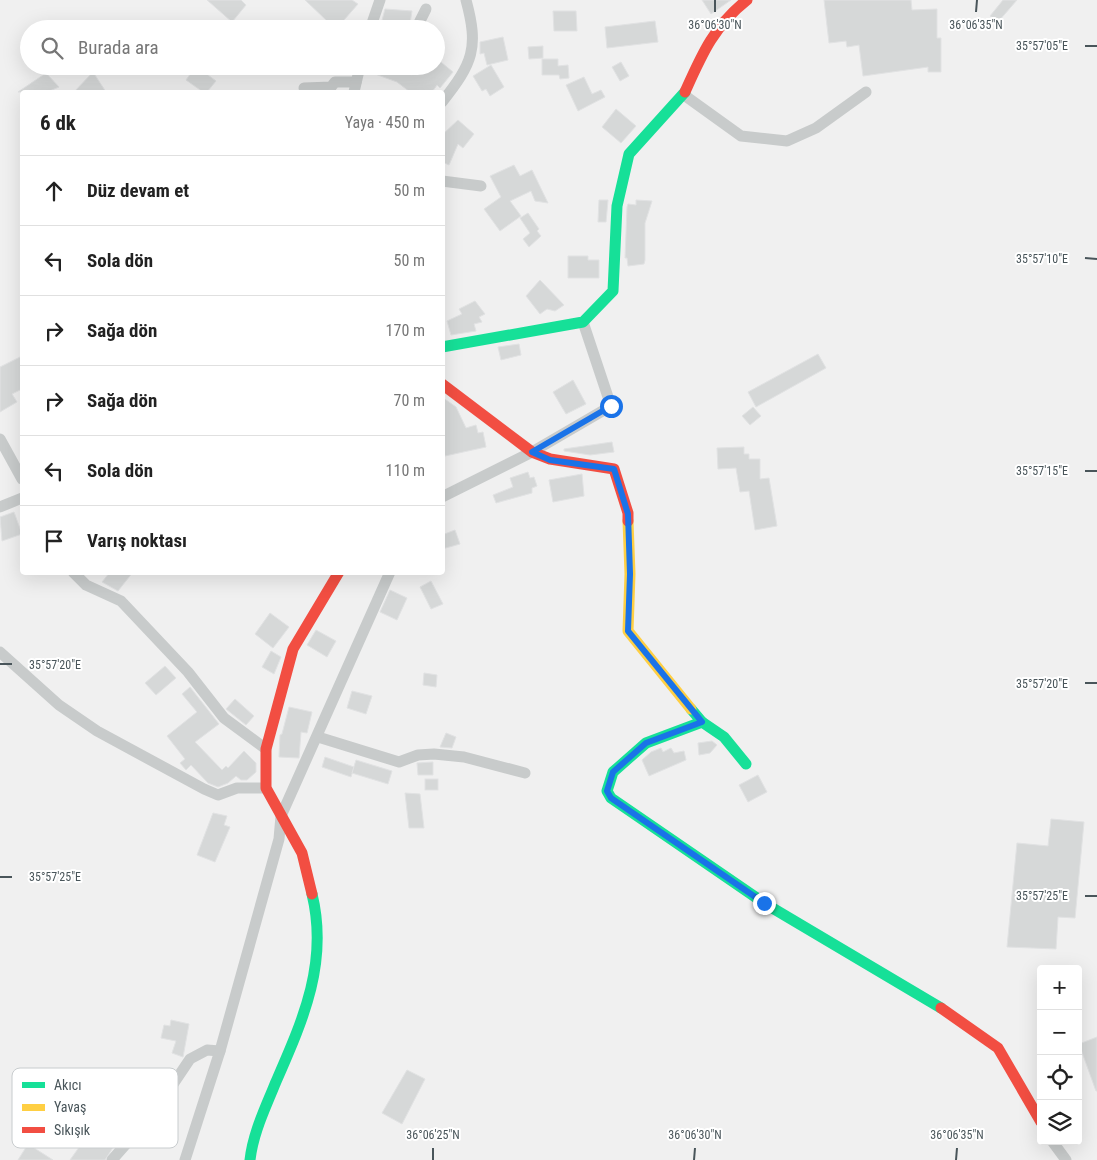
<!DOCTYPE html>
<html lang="tr">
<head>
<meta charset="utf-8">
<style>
  :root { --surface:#fff; --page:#f2f2f2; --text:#222; --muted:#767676; --line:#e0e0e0 }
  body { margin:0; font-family:"Roboto Condensed",sans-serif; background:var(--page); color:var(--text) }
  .controls { position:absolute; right:15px; bottom:15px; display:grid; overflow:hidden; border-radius:5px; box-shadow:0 5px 20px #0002 }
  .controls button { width:45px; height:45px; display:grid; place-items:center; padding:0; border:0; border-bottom:1px solid var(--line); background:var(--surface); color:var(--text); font:25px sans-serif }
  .stop { position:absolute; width:15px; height:15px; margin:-11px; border:4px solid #1a73e8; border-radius:50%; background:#fff }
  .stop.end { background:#1a73e8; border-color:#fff; box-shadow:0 1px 5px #0008 }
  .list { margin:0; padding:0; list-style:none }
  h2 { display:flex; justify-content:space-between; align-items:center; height:65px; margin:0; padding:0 20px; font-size:21px }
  h2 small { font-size:16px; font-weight:400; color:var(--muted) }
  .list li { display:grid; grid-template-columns:32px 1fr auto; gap:15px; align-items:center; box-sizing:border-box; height:70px; padding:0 20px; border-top:1px solid var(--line) }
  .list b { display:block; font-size:19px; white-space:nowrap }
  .list em { font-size:16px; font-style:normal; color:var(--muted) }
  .icon { flex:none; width:28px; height:28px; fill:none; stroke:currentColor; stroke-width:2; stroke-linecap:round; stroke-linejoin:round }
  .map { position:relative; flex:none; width:1097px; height:1160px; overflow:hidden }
  .search { position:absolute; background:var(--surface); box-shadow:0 5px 20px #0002; left:20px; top:20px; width:425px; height:55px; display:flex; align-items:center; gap:12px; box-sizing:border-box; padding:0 18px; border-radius:28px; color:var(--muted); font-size:19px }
  .panel { position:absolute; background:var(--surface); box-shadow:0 5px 20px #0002; left:20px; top:90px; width:425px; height:485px; border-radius:5px }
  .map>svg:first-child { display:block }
  .building { fill:#d6d8d8; stroke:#e1e2e3 }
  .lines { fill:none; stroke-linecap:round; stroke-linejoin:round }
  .street { stroke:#c8cbcb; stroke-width:11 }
  .fast { stroke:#16e098; stroke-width:11 }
  .slow { stroke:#ffcf43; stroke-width:11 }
  .jam { stroke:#f24e42; stroke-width:11 }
  .route { stroke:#1a73e8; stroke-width:6 }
  .ticks { fill:none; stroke:#49555a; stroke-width:2 }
  .key { fill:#fff; stroke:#c8ccce; stroke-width:1 }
  .key-label { font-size:14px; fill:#49555a }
  .ticks-label { font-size:12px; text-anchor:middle; fill:#49555a; stroke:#fff; stroke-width:4; stroke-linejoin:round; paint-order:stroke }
</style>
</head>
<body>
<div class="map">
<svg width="1097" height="1160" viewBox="0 0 1097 1160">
  <rect width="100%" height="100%" fill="#f0f0f0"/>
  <g class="building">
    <path d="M207,0h34l5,5 -14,17z"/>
    <path d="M305,0h47l6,4 -14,16 8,9h-35l9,-9z"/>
    <path d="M702,0h29l-20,14z"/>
    <path d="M824,0h87l1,10 25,-1v29h4v34h-13v-5l-65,9 -4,-31 -12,2 -1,-6 -17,2z"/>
    <path d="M1003,0h14l-19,22 -8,-6z"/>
    <path d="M385,9l27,2 -3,18 -29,-1z"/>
    <path d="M553,11h23l1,20h-23z"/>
    <path d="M655,21l3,21 -51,6 -2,-21z"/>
    <path d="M503,37l5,23 -21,5 -3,-12 -4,1v-12z"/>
    <path d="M543,46v12l-14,1 -1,-12z"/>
    <path d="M436,58l17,14 -13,16 -3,-3 -5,7h-22l-13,-10 -30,-11v-5h30l15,9 7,-9h17z"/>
    <path d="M542,59h16v7l10,-1 1,13 -9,1 -1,-4h-17z"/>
    <path d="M621,62l8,14 -9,5 -8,-14z"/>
    <path d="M491,65l13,22 -14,9 -4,-7 -4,2 -9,-15z"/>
    <path d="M196,66l20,15 -9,11h-4l-17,-12z"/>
    <path d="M93,72l13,20h-32z"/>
    <path d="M46,73l13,14 -12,5h-29z"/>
    <path d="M584,77l8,17 9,-4 4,7 -27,14 -12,-26z"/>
    <path d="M616,109l20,17 -15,17 -19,-16z"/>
    <path d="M458,120l16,14 -11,14 -5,-4 -9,21 -7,-3v-27z"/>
    <path d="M514,165l6,11 12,-6 16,33 -13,-2 -4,-10 -21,10 11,15 -21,15 -16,-22 17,-12 -11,-21z"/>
    <path d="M599,200h9l-2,22h-8z"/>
    <path d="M636,200l16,1 -7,22v37l-1,4 -16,2 -1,-8h-2l2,-51 1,-3 8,1z"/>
    <path d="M528,213l11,16 -2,2 4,5 -12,11 -6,-8 7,-6 -10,-15z"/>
    <path d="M568,256h20v4h11v18h-31z"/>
    <path d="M540,280l24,25 -9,6 -8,-2 -7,5 -14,-18z"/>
    <path d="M475,301l10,13 -6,3 3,5 -8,2 2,7 -25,4 -4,-14 15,-7 -3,-5z"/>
    <path d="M519,344l2,11 -20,5 -3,-13z"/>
    <path d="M818,354l8,14 -70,39 -8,-15z"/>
    <path d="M22,356v33l-10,5 5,8 -17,10v-45z"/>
    <path d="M573,380l13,24 -20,10 -13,-22z"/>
    <path d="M442,397l14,10 10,21 10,-3 2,8 5,-1 3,15 -41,9 -3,-12z"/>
    <path d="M753,407l8,9 -11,9 -8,-9z"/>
    <path d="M612,442l2,10 -24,3 -26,-4v-2z"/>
    <path d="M744,447v7h5v5h11v20l9,-1 8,48 -22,4 -6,-39 -9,1 -4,-24 -18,1 -1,-21z"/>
    <path d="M528,472l2,6 4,-1 3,9 -5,2v5l-36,10 -3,-8 20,-8 -3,-9z"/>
    <path d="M582,474l2,22 -31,6 -4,-22z"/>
    <path d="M14,512l8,22 -20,7 -2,-24z"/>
    <path d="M455,530l5,14 -18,5v-14z"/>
    <path d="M110,572h23l-15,19 -16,-9z"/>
    <path d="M431,581l12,23 -12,5 -11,-22z"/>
    <path d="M390,590l17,8 -10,22 -17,-8z"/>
    <path d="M270,613l19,14 -16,21 -18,-14z"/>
    <path d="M316,630l20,11 -9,16 -20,-12z"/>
    <path d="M271,651l10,6 -7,17 -12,-7z"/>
    <path d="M165,666l11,12 -20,17 -11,-12z"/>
    <path d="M424,673l13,2 -1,12 -13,-2z"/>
    <path d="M190,687l29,37 -24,18 27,28 4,-4 2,2 16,-17 12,12v9l-9,8h-6l-5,-4 -8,7 -10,4 -10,-4 -17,-18 -5,5 -6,-7 5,-4 -18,-23 30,-24 -15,-18z"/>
    <path d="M352,691l20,5 -6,18 -19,-6z"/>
    <path d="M235,699l19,17 -8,9 -20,-16z"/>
    <path d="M289,707l23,5 -5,21 -6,-1 -2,26 -20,-1 1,-22 2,-1z"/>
    <path d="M446,733l10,4 -4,11 -12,-1z"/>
    <path d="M712,741l5,4 -7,8 -11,2 -1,-12z"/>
    <path d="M661,748l2,4 8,-4 3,5 10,-2 2,9 -37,16 -7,-16 9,-8z"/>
    <path d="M325,757l29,10 -3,10 -29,-10z"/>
    <path d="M356,760l36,11 -4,13 -36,-11z"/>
    <path d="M433,762v13h-15l-1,-12z"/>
    <path d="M758,775l9,17 -19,10 -9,-17z"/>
    <rect x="425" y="779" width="13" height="11"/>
    <path d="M405,793l15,1 4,34h-15z"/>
    <path d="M213,813l14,3 -3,9 6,2 -15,35 -18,-7z"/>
    <path d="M1051,819l33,3 -9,96 -17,-1 -2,32 -49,-2 10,-104 31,3z"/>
    <path d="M171,1020l18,4 -6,33 -11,-4 4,-12 -15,-3 3,-13 6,1z"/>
    <path d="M1097,1037v54h-1l-17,-47z"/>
    <path d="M407,1070l18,9 -23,45 -20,-11z"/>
    <path d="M92,1129l22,17 -9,14h-35z"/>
    <path d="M28,1144l25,16h-35z"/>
  </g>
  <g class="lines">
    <g class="street">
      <path d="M370,29l10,-29"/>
      <path d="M416,29l10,-20"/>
      <path d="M304,88l27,-1 4,-5h21"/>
      <path d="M354,92l6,-26"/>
      <path d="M684,95l57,41 46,5 29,-13 50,-36"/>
      <path d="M442,102c31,-39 37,-54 24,-102"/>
      <path d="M442,181l39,5"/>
      <path d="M0,439l22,40"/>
      <path d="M442,497l90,-45 79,-46 -28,-84"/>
      <path d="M0,507l22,-9"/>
      <path d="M73,572l13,13 35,16 67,71 36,46 42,31"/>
      <path d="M0,652l59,53 38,26 107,58 14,6 19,-7h29"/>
      <path d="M318,737l81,25 19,-7 16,-1 30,3 61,16"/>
      <path d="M1052,1141l14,19"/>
      <path d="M112,1160l43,-49 35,-52 17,-9 13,1"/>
      <path d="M185,1160l35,-109 59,-212 2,-23 109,-244"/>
    </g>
    <g class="fast">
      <path d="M442,347l141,-25 30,-31 4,-85 12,-52 56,-62"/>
      <path d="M691,709l11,13 22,15 22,27"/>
      <path d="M702,722l-56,21 -33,29 -6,19 4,7 153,105 177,105"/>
      <path d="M250,1160c3,-27 15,-51 25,-76 27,-62 54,-120 37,-190"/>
    </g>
    <path class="slow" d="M628,521l2,53 -2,57 63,78"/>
    <g class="jam">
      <path d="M685,92c17,-38 29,-66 62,-92"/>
      <path d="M442,384l90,68 18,7 64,10 14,44v8"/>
      <path d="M312,894l-10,-41 -36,-65v-39l27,-100 46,-77"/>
      <path d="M941,1008l57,40 43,74"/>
    </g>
  </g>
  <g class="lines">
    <path class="route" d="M611,406l-79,46 18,8 64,9 14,45 2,60 -2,57 74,91 -56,21 -33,29 -6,19 4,7 153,105"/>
  </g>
  <path class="ticks" d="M715,12v-12M976,12l1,-12M1085,46h12M1085,258l12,1M1085,471h12M0,664h12M1085,683h12M0,877h12M1085,896h12M433,1160v-12M694,1160l1,-12M956,1160l1,-12"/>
  <rect x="12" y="1068" width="166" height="80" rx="8" class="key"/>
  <rect x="22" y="1082" width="23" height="6" fill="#16e098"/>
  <rect x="22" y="1104" width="23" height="7" fill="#ffcf43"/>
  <rect x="22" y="1127" width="23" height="6" fill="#f24e42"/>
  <g class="key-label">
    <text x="54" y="1090">Akıcı</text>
    <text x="54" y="1112">Yavaş</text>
    <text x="54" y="1135">Sıkışık</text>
  </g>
  <g class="ticks-label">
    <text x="715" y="29">36°06'30"N</text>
    <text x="976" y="29">36°06'35"N</text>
    <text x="1042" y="50">35°57'05"E</text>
    <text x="1042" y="263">35°57'10"E</text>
    <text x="1042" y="475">35°57'15"E</text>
    <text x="55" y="669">35°57'20"E</text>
    <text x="1042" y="688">35°57'20"E</text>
    <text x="55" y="881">35°57'25"E</text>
    <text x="1042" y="900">35°57'25"E</text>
    <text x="433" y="1139">36°06'25"N</text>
    <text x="695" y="1139">36°06'30"N</text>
    <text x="957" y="1139">36°06'35"N</text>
  </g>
</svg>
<div class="controls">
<button>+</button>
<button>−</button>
<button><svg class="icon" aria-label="locate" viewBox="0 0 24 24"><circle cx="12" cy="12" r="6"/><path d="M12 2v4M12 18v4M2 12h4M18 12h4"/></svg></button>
<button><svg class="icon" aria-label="layers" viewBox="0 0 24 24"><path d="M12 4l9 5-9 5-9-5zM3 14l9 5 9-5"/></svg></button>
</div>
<div class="stop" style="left:611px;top:406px"></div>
<div class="stop end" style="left:764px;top:903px"></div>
<div class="search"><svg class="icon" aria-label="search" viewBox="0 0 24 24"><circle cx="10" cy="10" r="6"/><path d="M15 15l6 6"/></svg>Burada ara</div>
<section class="panel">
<h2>6 dk<small>Yaya · 450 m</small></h2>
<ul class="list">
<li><svg class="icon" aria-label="ahead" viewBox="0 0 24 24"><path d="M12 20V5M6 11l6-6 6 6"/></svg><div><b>Düz devam et</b></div><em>50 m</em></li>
<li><svg class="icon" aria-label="left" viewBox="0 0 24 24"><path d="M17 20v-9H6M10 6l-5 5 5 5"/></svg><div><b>Sola dön</b></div><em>50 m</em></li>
<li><svg class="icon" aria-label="right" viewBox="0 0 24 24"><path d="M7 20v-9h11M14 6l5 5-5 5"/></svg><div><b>Sağa dön</b></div><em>170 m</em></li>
<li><svg class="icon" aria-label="right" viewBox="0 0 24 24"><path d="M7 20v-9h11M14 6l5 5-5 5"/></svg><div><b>Sağa dön</b></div><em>70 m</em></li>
<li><svg class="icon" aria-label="left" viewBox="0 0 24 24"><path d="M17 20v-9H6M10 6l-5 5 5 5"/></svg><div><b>Sola dön</b></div><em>110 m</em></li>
<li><svg class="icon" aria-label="arrive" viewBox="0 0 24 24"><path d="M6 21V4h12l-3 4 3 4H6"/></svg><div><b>Varış noktası</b></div></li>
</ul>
</section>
</div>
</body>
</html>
